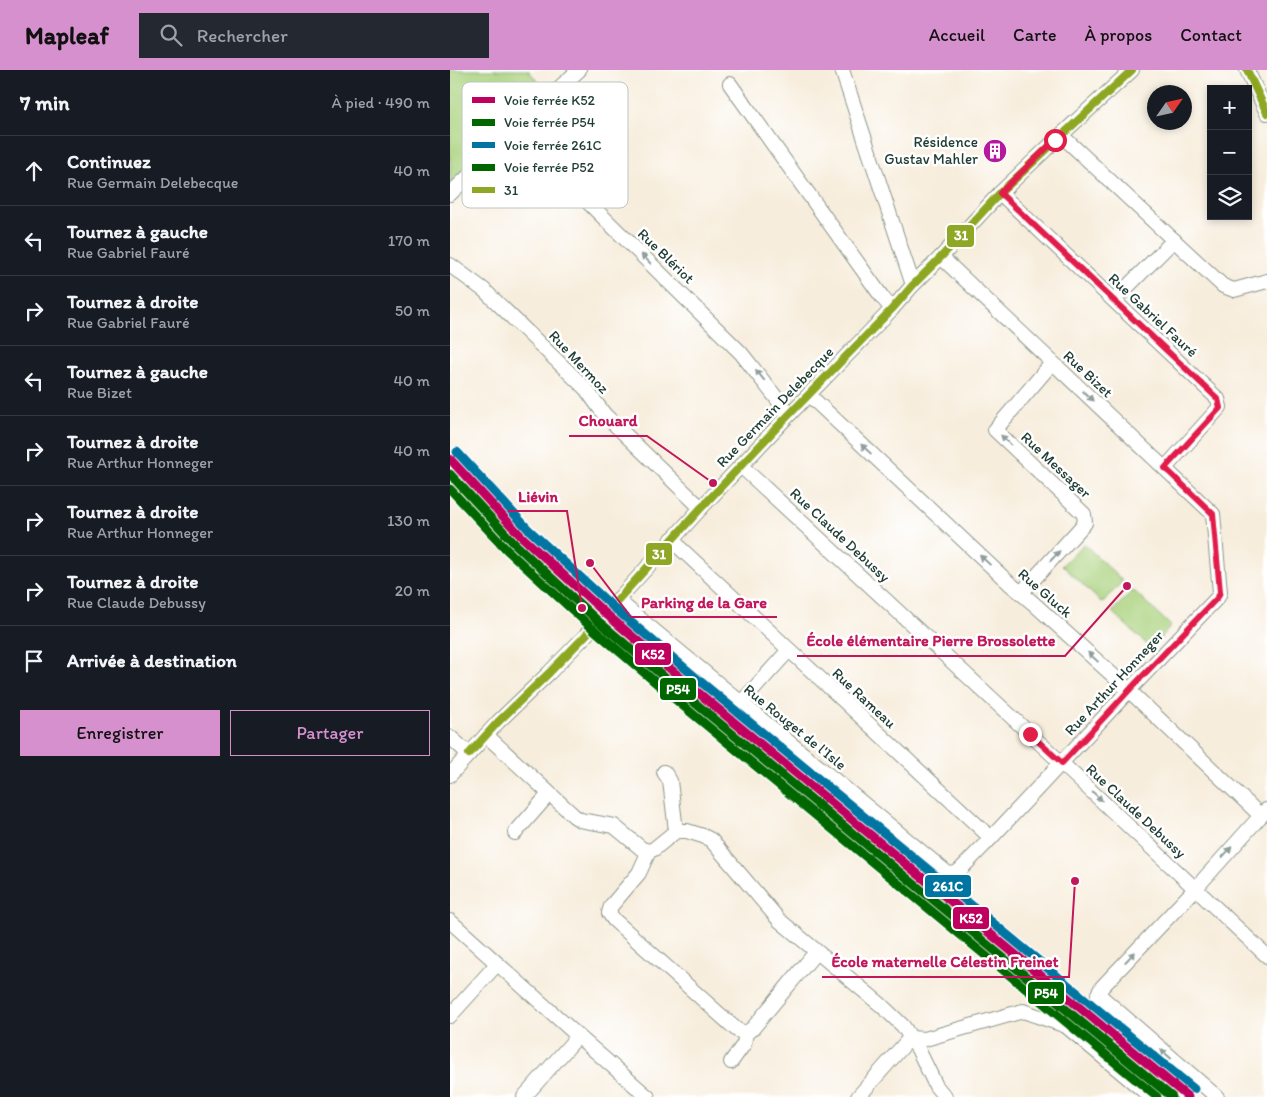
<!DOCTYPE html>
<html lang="fr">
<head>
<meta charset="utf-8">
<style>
  :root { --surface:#171b24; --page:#242831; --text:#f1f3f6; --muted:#9ea1a6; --line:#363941; --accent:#d690ce }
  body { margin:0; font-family:Itim,sans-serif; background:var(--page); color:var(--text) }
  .controls { position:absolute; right:15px; top:15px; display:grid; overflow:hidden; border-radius:0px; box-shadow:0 2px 8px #0003 }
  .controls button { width:45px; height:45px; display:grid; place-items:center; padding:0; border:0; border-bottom:1px solid var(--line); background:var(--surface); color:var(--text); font:25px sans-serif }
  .compass { position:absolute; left:697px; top:15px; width:45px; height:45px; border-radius:50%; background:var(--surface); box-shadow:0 2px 8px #0003; rotate:56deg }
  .stop { position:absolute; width:15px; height:15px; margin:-11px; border:4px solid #e11d48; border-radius:50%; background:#fff }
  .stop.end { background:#e11d48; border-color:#fff; box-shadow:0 1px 5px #0008 }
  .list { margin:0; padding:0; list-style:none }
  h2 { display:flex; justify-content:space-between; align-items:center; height:65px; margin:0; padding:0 20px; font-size:21px }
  h2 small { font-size:16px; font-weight:400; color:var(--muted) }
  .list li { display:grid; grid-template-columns:32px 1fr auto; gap:15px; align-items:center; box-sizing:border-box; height:70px; padding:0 20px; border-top:1px solid var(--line) }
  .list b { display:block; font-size:19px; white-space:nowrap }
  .list p { margin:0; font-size:16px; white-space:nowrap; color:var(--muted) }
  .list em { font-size:16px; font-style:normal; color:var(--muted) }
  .actions { display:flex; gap:10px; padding:15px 20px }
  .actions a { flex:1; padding:11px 0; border:1px solid var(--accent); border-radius:0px; text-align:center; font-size:18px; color:var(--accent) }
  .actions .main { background:var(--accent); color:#111 }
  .icon { flex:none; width:28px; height:28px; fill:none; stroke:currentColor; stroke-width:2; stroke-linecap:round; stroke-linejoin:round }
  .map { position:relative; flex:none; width:817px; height:1027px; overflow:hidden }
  header { display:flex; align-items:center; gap:30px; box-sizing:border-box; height:70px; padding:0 25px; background:var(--accent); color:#111 }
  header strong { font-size:24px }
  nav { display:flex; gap:28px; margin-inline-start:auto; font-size:18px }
  .search { width:350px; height:45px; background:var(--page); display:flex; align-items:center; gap:12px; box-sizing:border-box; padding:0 18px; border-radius:0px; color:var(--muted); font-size:19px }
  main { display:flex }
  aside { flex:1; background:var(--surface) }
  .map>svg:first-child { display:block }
  .green { fill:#a9d17c; stroke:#648758 }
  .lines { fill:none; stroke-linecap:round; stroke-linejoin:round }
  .minor-casing { stroke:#8b9588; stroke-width:16 }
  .minor { stroke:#fff; stroke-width:14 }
  .bus-1-casing { stroke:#fff; stroke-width:11 }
  .bus-1 { stroke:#8ea724; stroke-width:8 }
  .rail-1-casing { stroke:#fff; stroke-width:12 }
  .rail-2-casing { stroke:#fff; stroke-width:12 }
  .rail-3-casing { stroke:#fff; stroke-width:12 }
  .rail-4-casing { stroke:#fff; stroke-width:12 }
  .rail-1 { stroke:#bf005f; stroke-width:9 }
  .rail-2 { stroke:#060; stroke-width:9 }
  .rail-3 { stroke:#0075a1; stroke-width:9 }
  .rail-4 { stroke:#060; stroke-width:9 }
  .oneway { fill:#8f9e9a }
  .route { stroke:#e11d48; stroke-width:6 }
  .labels { text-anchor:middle; stroke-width:5; stroke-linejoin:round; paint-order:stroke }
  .poi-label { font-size:15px; fill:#1f3d34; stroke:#fff; text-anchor:end }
  .street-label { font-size:15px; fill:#1f3d34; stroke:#fff }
  .key { fill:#fff; stroke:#bcc5c2; stroke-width:1 }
  .key-label { font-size:14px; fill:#1f3d34 }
  .leader { fill:none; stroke:#c2185b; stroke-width:2 }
  .callout-dot { fill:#c2185b; stroke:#fff; stroke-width:2 }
  .callout-label { font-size:16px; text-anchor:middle; font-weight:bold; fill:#c2185b; stroke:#fff; stroke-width:5; stroke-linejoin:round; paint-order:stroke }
  .line-badge { stroke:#fff; stroke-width:2 }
  .badge-label { font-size:14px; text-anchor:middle; font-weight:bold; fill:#fff }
</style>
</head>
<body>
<header>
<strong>Mapleaf</strong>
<div class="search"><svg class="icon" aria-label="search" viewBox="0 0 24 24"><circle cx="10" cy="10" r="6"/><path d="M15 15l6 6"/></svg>Rechercher</div>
<nav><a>Accueil</a><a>Carte</a><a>À propos</a><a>Contact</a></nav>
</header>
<main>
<aside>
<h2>7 min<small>À pied · 490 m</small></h2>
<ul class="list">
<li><svg class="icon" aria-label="ahead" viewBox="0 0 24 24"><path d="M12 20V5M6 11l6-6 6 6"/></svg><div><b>Continuez</b><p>Rue Germain Delebecque</p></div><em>40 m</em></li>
<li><svg class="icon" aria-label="left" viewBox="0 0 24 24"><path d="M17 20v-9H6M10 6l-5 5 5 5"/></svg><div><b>Tournez à gauche</b><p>Rue Gabriel Fauré</p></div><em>170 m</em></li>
<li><svg class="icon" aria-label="right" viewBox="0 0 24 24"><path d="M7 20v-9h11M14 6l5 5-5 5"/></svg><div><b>Tournez à droite</b><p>Rue Gabriel Fauré</p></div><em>50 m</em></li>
<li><svg class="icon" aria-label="left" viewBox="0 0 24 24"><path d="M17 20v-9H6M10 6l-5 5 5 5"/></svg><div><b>Tournez à gauche</b><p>Rue Bizet</p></div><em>40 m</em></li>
<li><svg class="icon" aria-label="right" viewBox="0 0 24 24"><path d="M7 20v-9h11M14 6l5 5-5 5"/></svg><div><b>Tournez à droite</b><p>Rue Arthur Honneger</p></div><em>40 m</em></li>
<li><svg class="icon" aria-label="right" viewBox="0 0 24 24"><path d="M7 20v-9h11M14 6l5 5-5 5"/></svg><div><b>Tournez à droite</b><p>Rue Arthur Honneger</p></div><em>130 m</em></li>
<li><svg class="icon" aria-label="right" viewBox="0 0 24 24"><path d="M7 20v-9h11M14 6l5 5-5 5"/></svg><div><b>Tournez à droite</b><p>Rue Claude Debussy</p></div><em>20 m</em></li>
<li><svg class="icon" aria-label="arrive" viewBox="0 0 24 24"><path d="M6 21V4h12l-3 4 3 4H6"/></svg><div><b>Arrivée à destination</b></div></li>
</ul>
<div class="actions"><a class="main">Enregistrer</a><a>Partager</a></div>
</aside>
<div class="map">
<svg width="817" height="1027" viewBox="0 0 817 1027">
  <rect width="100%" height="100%" fill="#fff"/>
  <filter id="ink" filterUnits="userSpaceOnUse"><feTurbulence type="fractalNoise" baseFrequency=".02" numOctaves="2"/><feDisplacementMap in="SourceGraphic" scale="10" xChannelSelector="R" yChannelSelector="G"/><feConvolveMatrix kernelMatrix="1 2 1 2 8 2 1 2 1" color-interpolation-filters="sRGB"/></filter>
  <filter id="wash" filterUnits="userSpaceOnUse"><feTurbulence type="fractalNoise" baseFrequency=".0096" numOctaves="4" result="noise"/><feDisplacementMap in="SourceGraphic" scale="20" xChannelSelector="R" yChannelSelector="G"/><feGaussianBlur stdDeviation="1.12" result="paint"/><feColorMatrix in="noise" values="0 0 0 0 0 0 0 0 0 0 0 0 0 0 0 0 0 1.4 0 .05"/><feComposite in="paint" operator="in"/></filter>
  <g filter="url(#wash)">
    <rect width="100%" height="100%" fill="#f7eddc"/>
    <g class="green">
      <path d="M0,0h78l19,22 -36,34 -6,2 -6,-6 -21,20 3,10 -31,31z"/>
      <path d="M634,474l39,37 -21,22 -40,-38z"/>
      <path d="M683,520l38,36 -19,23 -40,-37z"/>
    </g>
  </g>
  <g filter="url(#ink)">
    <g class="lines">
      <g class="minor-casing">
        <g id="minor">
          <path d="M392,0l71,215"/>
          <path d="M797,0l20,43"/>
          <path d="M280,14l152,213 10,12"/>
          <path d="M107,20l22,-20"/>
          <path d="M611,65l162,151 11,4 33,-9"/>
          <path d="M550,123l218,206 2,8 -55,61"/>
          <path d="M0,124l59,-57 15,2 217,214 48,61"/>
          <path d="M0,195l34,25 102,99 18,25 97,94"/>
          <path d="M664,230l60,-60"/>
          <path d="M359,325l200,188 24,20 85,77 143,136"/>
          <path d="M291,396l315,292 211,198"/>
          <path d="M222,469l8,9 311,290"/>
          <path d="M572,522l63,-69 -1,-9 -89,-84 57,-67"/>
          <path d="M167,530l330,273 7,1 5,-3 32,-33 143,-153 84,-88 2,-5 -7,-78 -272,-257"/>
          <path d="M291,633l48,-53"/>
          <path d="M36,665l88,81 6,4 34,6 28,23 7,2 5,-2 22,-18h11l16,5 8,4 68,80 102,85 22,21 15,23 18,37 9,11"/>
          <path d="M0,667l19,17"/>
          <path d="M214,702l6,9 6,50"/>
          <path d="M0,705l48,-53 51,-49 36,-37 116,-128 81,-86 110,-113 21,-24 28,-28 59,-64 61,-58 71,-65"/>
          <path d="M65,763l34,-39"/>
          <path d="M199,781l-10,22 -28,33 -2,7 5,7 123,110 9,3 7,-5 63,-76"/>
          <path d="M0,851l128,115 70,61"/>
          <path d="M0,946l47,-52"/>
          <path d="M460,968l15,1 98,-28 43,15 85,71"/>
          <path d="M281,992l13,-18 2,-11"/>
          <path d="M74,1027l54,-61"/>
          <path d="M408,1027l52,-59"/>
          <path d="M767,1027l-119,-103 4,-7 93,-98 71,-79"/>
        </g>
      </g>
      <use href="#minor" class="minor"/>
      <g class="bus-1-casing">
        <g id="bus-1">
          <path d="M797,0l20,43"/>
          <path d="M19,684l29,-32 51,-49 36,-37 116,-128 81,-86 110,-113 21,-24 28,-28 59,-64 132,-123"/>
        </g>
      </g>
      <use href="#bus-1" class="bus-1"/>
      <g class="rail-1-casing">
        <path id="rail-1" d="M0,389l71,77 84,77 90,77 493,407"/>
      </g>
      <g class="rail-2-casing">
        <path id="rail-2" d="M0,404l64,69 84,78 91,77 483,399"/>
      </g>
      <g class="rail-3-casing">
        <path id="rail-3" d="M7,382l71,77 84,77 89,76 493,407"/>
      </g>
      <g class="rail-4-casing">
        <path id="rail-4" d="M0,419l57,61 85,78 90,77 475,392"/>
      </g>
      <use href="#rail-1" class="rail-1"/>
      <use href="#rail-2" class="rail-2"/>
      <use href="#rail-3" class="rail-3"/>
      <use href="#rail-4" class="rail-4"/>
    </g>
    <defs><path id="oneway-solid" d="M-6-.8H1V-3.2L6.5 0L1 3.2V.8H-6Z" transform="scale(1.25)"/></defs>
    <g class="oneway">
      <use href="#oneway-solid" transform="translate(196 189) rotate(-136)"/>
      <use href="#oneway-solid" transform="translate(310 305) rotate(-129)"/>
      <use href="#oneway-solid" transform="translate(638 326) rotate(43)"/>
      <use href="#oneway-solid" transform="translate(556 370) rotate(-137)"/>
      <use href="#oneway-solid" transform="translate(416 379) rotate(-137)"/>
      <use href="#oneway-solid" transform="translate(605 486) rotate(-47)"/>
      <use href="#oneway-solid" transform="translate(535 490) rotate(-137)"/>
      <use href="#oneway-solid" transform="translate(643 587) rotate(-137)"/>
      <use href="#oneway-solid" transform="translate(647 726) rotate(43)"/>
      <use href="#oneway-solid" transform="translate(777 782) rotate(-48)"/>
      <use href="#oneway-solid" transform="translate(680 887) rotate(-47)"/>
      <use href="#oneway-solid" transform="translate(716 984) rotate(-139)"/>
    </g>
  </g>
  <g class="lines" filter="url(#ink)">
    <path class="route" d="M580,664l32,29 72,-78 84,-88 2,-5 -7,-78 -48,-46 55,-60 -2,-9 -218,-206 55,-53"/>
  </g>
  <defs>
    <g id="building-disc" transform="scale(1.25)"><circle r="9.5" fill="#b5179e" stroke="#fff"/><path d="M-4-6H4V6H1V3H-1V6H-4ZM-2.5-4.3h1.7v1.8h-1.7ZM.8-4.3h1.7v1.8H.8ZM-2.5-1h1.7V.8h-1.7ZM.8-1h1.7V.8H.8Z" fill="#fff"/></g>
  </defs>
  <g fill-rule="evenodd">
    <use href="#building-disc" x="545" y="81"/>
  </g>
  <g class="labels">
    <g class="poi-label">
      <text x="528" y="77">Résidence<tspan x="528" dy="17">Gustav Mahler</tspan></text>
    </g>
    <g class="street-label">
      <text transform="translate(216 186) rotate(44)" y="5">Rue Blériot</text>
      <text transform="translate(703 245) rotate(43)" y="5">Rue Gabriel Fauré</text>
      <text transform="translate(129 292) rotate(47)" y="5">Rue Mermoz</text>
      <text transform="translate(638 304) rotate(43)" y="5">Rue Bizet</text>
      <text transform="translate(325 337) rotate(-46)" y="5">Rue Germain Delebecque</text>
      <text transform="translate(606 395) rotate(43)" y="5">Rue Messager</text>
      <text transform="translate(390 465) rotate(43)" y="5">Rue Claude Debussy</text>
      <text transform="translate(595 523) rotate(41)" y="5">Rue Gluck</text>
      <text transform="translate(664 613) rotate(-47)" y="5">Rue Arthur Honneger</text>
      <text transform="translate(414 628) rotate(43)" y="5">Rue Rameau</text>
      <text transform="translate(345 657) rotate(39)" y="5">Rue Rouget de l'Isle</text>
      <text transform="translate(686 741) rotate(43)" y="5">Rue Claude Debussy</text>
    </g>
  </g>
  <rect x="12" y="12" width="166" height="126" rx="8" class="key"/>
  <rect x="22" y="27" width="23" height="6" fill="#bf005f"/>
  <rect x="22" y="49" width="23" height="7" fill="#060"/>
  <rect x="22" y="72" width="23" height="6" fill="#0075a1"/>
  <rect x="22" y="94" width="23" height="7" fill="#060"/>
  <rect x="22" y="117" width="23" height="6" fill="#8ea724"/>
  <g class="key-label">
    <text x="54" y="35">Voie ferrée K52</text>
    <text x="54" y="57">Voie ferrée P54</text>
    <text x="54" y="80">Voie ferrée 261C</text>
    <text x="54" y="102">Voie ferrée P52</text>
    <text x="54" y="125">31</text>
  </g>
  <path class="leader" d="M263 413L197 366H119M132 538L117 441H58M140 493L181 547H327M677 516L615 586H347M625 811L619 907H372"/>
  <g class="callout-dot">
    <circle cx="263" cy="413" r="5"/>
    <circle cx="132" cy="538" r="5"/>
    <circle cx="140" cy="493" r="5"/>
    <circle cx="677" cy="516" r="5"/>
    <circle cx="625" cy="811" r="5"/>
  </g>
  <g class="callout-label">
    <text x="158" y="356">Chouard</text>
    <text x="88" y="432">Liévin</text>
    <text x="254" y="538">Parking de la Gare</text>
    <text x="481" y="576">École élémentaire Pierre Brossolette</text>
    <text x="495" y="897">École maternelle Célestin Freinet</text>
  </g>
  <g class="line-badge">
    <rect x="496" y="154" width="29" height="24" rx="5" fill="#8ea724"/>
    <rect x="195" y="472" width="28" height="24" rx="5" fill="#8ea724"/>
    <rect x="184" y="572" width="38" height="24" rx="5" fill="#bf005f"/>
    <rect x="209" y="607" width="38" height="24" rx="5" fill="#060"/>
    <rect x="474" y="804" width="48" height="24" rx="5" fill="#0075a1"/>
    <rect x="502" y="836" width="38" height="24" rx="5" fill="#bf005f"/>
    <rect x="577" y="911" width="38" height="24" rx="5" fill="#060"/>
  </g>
  <g class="badge-label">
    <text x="511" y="170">31</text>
    <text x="209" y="489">31</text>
    <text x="203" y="589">K52</text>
    <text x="228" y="624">P54</text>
    <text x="498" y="821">261C</text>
    <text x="521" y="853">K52</text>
    <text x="596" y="928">P54</text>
  </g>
</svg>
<div class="controls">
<button>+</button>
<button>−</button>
<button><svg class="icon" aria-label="layers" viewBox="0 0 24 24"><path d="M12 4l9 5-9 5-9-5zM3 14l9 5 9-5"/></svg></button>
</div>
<svg class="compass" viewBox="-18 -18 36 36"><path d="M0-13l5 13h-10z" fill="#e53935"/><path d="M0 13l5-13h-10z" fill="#9ea1a6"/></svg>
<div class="stop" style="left:605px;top:70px"></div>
<div class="stop end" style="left:580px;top:664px"></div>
</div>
</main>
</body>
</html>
